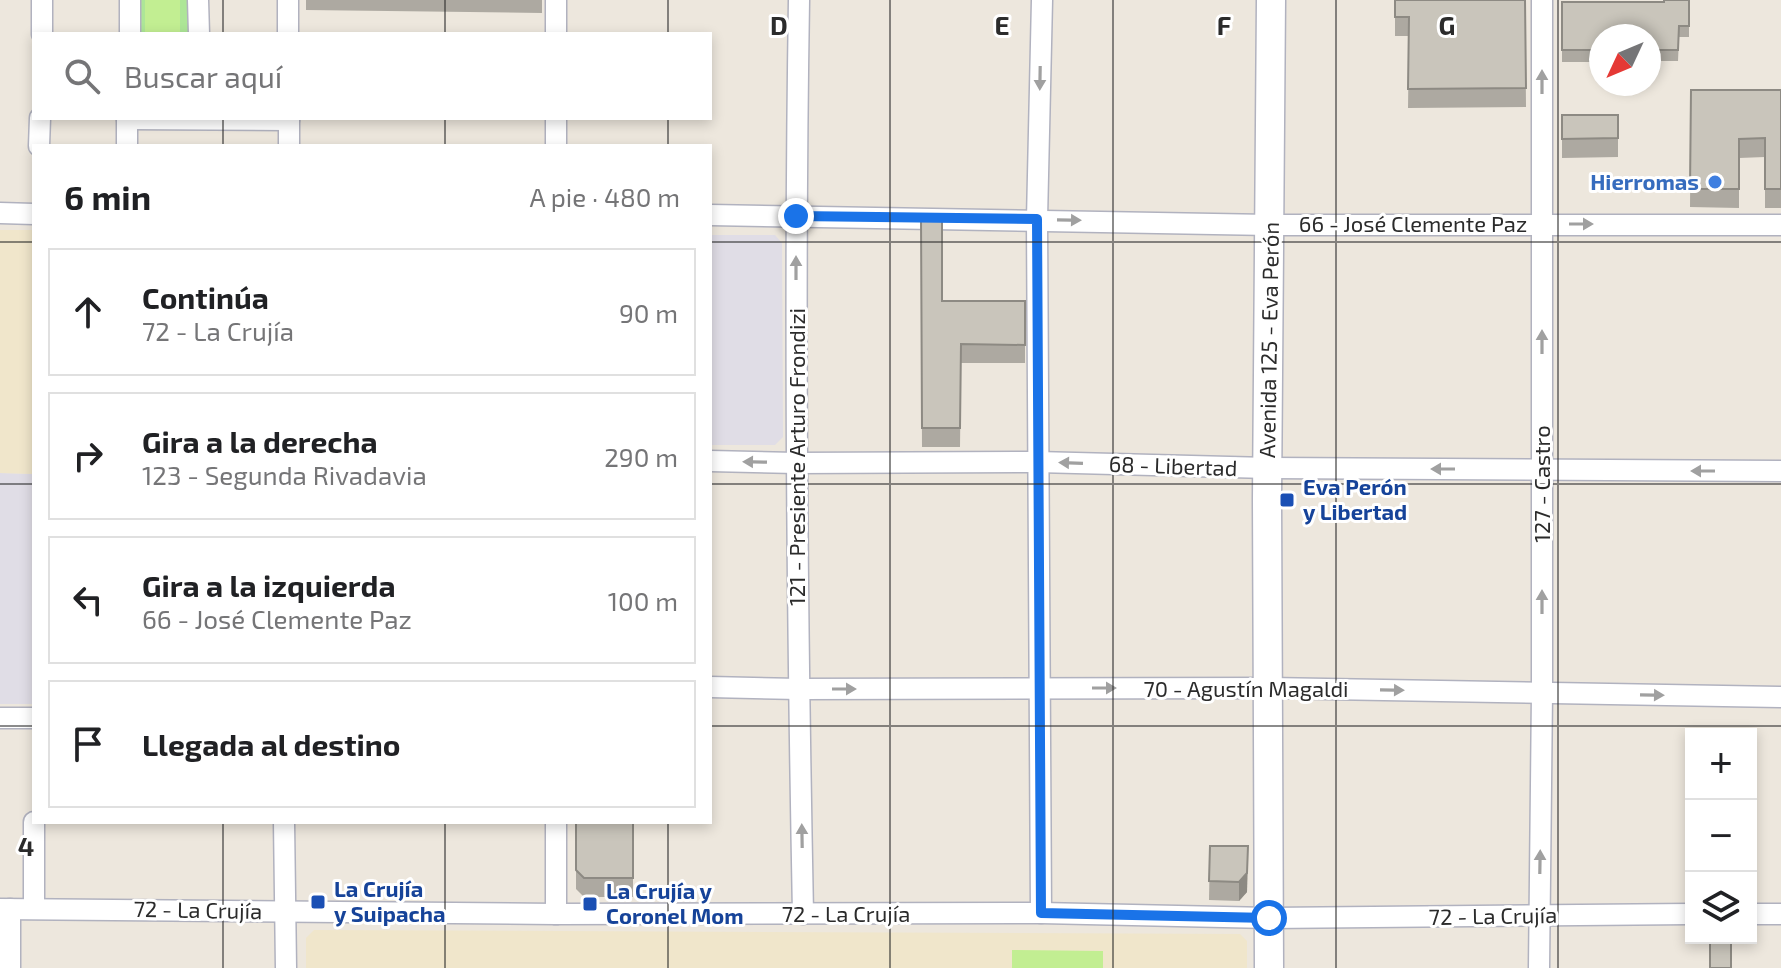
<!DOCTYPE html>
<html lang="es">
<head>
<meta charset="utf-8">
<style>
  :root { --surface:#fff; --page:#f2f2f2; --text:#202124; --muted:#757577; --line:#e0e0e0 }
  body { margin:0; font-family:"Exo 2",sans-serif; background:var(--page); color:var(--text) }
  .controls { position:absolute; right:24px; bottom:24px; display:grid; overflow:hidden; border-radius:0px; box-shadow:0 4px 12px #0003 }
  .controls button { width:72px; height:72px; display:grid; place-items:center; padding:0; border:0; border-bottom:2px solid var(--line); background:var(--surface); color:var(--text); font:40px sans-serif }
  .compass { position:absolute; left:1589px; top:24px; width:72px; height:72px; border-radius:50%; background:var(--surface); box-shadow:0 4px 12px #0003; rotate:226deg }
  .stop { position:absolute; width:24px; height:24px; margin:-18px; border:6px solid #1a73e8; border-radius:50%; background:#fff }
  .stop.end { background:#1a73e8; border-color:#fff; box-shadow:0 2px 8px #0008 }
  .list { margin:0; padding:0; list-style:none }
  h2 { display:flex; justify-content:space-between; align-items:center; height:104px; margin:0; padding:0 32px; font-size:34px }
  h2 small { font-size:26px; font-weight:400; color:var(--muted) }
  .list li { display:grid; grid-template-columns:52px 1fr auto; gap:24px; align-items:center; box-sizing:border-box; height:128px; margin:0 16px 16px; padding:0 16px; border:2px solid var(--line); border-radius:0px }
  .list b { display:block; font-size:30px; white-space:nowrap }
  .list p { margin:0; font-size:26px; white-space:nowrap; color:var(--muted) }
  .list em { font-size:26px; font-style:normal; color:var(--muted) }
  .icon { flex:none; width:44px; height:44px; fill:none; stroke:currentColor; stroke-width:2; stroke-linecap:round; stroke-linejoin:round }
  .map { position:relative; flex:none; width:1781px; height:968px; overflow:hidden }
  .search { position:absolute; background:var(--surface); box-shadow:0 4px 12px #0003; left:32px; top:32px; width:680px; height:88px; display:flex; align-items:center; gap:20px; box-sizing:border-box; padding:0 28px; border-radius:0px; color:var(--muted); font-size:30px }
  .panel { position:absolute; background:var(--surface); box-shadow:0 4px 12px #0003; left:32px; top:144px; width:680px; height:680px; border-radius:0px }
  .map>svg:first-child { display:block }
  .industrial { fill:#e0dde6 }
  .education { fill:#f0e6cb }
  .green { fill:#ade697 }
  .pitch { fill:#c2ee92 }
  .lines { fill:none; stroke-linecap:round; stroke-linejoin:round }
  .street-casing { stroke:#b1b2bf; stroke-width:23 }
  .secondary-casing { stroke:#b1b2bf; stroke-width:31 }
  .street { stroke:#fff; stroke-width:20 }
  .secondary { stroke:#fff; stroke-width:28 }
  .wall { fill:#ada9a1 }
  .shaded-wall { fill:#8d8a83 }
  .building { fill:#c9c5bb; stroke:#8d8a83; stroke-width:2 }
  .oneway { fill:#a0a0a0 }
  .route { stroke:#1a73e8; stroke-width:10 }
  .grid { fill:none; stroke:#2b2b2b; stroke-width:2; stroke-opacity:0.55 }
  .shop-dot { fill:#3f7fe0; stroke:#fff; stroke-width:3 }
  .transit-dot { fill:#1a4fb4; stroke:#fff; stroke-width:3 }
  .labels { text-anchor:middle; stroke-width:6; stroke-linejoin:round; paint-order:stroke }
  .shop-label { font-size:22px; font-weight:bold; fill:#366cbe; stroke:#fff; text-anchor:end }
  .street-label { font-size:22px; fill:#2b2b2b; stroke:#fff }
  .transit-label { font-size:22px; font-weight:bold; fill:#164399; stroke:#fff; text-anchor:start }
  .grid-label { font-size:26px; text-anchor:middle; font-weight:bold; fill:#2b2b2b; stroke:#fff; stroke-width:6; stroke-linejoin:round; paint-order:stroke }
</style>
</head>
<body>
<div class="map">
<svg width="1781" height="968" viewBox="0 0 1781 968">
  <rect width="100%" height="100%" fill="#ede7dd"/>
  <g class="industrial">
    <path d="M710,235h65l7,8 1,194 -8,8h-65z"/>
    <path d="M0,473l34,1v230h-34z"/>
  </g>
  <g class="education">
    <path d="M0,230h34v244l-34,-1z"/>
    <path d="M314,930l926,4 7,7v27h-941v-30z"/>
  </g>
  <rect class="green" x="137" y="0" width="52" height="34"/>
  <g class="pitch">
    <rect x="145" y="0" width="35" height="34"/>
    <path d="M1012,950l91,1v17h-91z"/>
  </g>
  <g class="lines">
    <g class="street-casing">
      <g id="street">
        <path d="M198,0l1,34"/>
        <path d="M288,0v34"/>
        <path d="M556,0v34"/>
        <path d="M799,0c-5,305 -2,609 4,914"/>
        <path d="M42,34v-34"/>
        <path d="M130,34v-34"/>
        <path d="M289,118v28"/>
        <path d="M556,118v28"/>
        <path d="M127,119l162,1"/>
        <path d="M39,146l1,-28"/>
        <path d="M127,146v-28"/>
        <path d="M0,213l34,1"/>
        <path d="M710,215l560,10h511"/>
        <path d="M710,461l86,2 241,-1 231,6 513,3"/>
        <path d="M710,687l89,2 469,-1 513,9"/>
        <path d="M0,718h34"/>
        <path d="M284,822l2,146"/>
        <path d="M34,908v-86"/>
        <path d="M0,909l556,5 485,-1 228,5 422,-4"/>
        <path d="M1041,913l-4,-694 5,-219"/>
        <path d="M556,914v-92"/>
        <path d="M1751,914h30"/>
        <path d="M10,968v-59"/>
        <path d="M1539,968l3,-275v-693"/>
      </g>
    </g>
    <g class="secondary-casing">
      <path id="secondary" d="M1269,968l-2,-469 4,-499"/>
    </g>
    <use href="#street" class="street"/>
    <use href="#secondary" class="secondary"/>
  </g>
  <g class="wall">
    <path d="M306,0h236v13l-236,-3z"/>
    <path d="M1395,0h130l1,107 -118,1 1,-72h-14z"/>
    <path d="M1689,0v37h-10l-1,24h-29v-25h-48v26h-39v-60h102z"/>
    <path d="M1691,90h90v118h-16v-51l-26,1v50l-49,-1z"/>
    <path d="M1562,115h56v42l-56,1z"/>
    <path d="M921,217l21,84h83v62h-64l-1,84h-38z"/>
    <path d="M576,822h57v75h-49l-8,-8z"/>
    <path d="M1210,846h38l-1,46 -8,9 -30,-1z"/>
  </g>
  <path class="shaded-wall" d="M1248,846l-1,46 -8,9v-19z"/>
  <g class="building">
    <path d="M1395,0h130l1,88 -118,1 1,-72h-14z"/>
    <path d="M1664,0h25v26h-10l-1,24h-29v-14h-48v14h-39v-48h102z"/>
    <path d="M1691,90h90v99h-16v-51l-26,1v50h-49z"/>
    <path d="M1562,115h56v23l-56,1z"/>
    <path d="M921,217h21v84h83v44l-64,-1 -1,84h-38z"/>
    <path d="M576,822h57v56h-49l-8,-8z"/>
    <path d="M1210,846h38l-1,27 -8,9 -30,-1z"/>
    <rect x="1710" y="938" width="21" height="30"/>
  </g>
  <defs><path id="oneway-solid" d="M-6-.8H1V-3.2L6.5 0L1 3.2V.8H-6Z" transform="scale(2)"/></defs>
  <g class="oneway">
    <use href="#oneway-solid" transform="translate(1040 78) rotate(91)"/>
    <use href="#oneway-solid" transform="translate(1542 82) rotate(-90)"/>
    <use href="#oneway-solid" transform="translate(1069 220) rotate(1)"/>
    <use href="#oneway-solid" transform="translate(1581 224)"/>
    <use href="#oneway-solid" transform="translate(796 268) rotate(-90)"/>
    <use href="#oneway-solid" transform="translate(1542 342) rotate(-90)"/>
    <use href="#oneway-solid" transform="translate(755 462) rotate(-179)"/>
    <use href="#oneway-solid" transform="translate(1071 463) rotate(-178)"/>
    <use href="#oneway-solid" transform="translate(1443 469) rotate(-180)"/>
    <use href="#oneway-solid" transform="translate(1703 471) rotate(-180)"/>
    <use href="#oneway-solid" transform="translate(1542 602) rotate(-90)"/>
    <use href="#oneway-solid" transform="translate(1104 688)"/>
    <use href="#oneway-solid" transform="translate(844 689)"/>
    <use href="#oneway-solid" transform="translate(1392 690) rotate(1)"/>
    <use href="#oneway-solid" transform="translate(1652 695) rotate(1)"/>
    <use href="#oneway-solid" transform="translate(802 836) rotate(-91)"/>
    <use href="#oneway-solid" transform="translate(1540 862) rotate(-89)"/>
  </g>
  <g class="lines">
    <path class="route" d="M796,216l241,3 4,694 228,5"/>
  </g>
  <path class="grid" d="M223,0v34M445,0v34M668,0v34M890,0v968M1113,0v968M1336,0v968M1558,0v968M223,118v28M445,118v28M668,118v28M0,242h34M710,242h1071M0,484h34M710,484h1071M0,726h34M710,726h1071M223,822v146M445,822v146M668,822v146"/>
  <circle class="shop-dot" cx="1715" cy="182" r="8"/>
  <g class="transit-dot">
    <rect x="1279" y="492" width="16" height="16" rx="4"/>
    <rect x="310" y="894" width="16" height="16" rx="4"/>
    <rect x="582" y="896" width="16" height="16" rx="4"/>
  </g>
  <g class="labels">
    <g class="shop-label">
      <text x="1699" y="190">Hierromas</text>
    </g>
    <g class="street-label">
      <text x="1413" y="232">66 - José Clemente Paz</text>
      <text transform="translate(1269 340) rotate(-89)" y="8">Avenida 125 - Eva Perón</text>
      <text transform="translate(797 457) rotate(-90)" y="8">121 - Presiente Arturo Frondizi</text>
      <text transform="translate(1173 466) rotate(2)" y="8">68 - Libertad</text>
      <text transform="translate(1542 484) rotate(-90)" y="8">127 - Castro</text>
      <text x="1246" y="697">70 - Agustín Magaldi</text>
      <text transform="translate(198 910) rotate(1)" y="8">72 - La Crujía</text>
      <text x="846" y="922">72 - La Crujía</text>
      <text transform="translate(1493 916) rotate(-1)" y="8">72 - La Crujía</text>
    </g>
    <g class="transit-label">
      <text x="1303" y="495">Eva Perón<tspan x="1303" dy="25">y Libertad</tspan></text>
      <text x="334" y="897">La Crujía<tspan x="334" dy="25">y Suipacha</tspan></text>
      <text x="606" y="899">La Crujía y<tspan x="606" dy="25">Coronel Mom</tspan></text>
    </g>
  </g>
  <g class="grid-label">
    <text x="779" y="35">D</text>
    <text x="1002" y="35">E</text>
    <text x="1224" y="35">F</text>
    <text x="1447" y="35">G</text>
    <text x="26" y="856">4</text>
  </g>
</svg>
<div class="controls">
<button>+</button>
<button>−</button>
<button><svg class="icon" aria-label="layers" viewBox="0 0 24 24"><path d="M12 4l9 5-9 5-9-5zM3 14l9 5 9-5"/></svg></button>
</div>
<svg class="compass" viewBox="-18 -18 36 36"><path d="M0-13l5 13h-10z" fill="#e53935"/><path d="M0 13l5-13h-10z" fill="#757577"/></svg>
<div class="stop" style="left:1269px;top:918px"></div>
<div class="stop end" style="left:796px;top:216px"></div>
<div class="search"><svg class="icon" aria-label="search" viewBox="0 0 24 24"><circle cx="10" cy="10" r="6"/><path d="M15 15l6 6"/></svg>Buscar aquí</div>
<section class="panel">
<h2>6 min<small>A pie · 480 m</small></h2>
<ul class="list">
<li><svg class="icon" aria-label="ahead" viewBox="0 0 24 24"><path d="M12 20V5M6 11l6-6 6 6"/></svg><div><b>Continúa</b><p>72 - La Crujía</p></div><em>90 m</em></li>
<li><svg class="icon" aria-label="right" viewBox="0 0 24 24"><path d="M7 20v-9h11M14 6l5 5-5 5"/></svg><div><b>Gira a la derecha</b><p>123 - Segunda Rivadavia</p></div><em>290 m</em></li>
<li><svg class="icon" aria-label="left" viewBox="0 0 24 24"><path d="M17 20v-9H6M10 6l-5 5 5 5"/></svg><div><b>Gira a la izquierda</b><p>66 - José Clemente Paz</p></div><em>100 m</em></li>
<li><svg class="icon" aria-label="arrive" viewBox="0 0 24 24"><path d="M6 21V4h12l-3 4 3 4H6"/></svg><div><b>Llegada al destino</b></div></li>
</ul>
</section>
</div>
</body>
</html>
